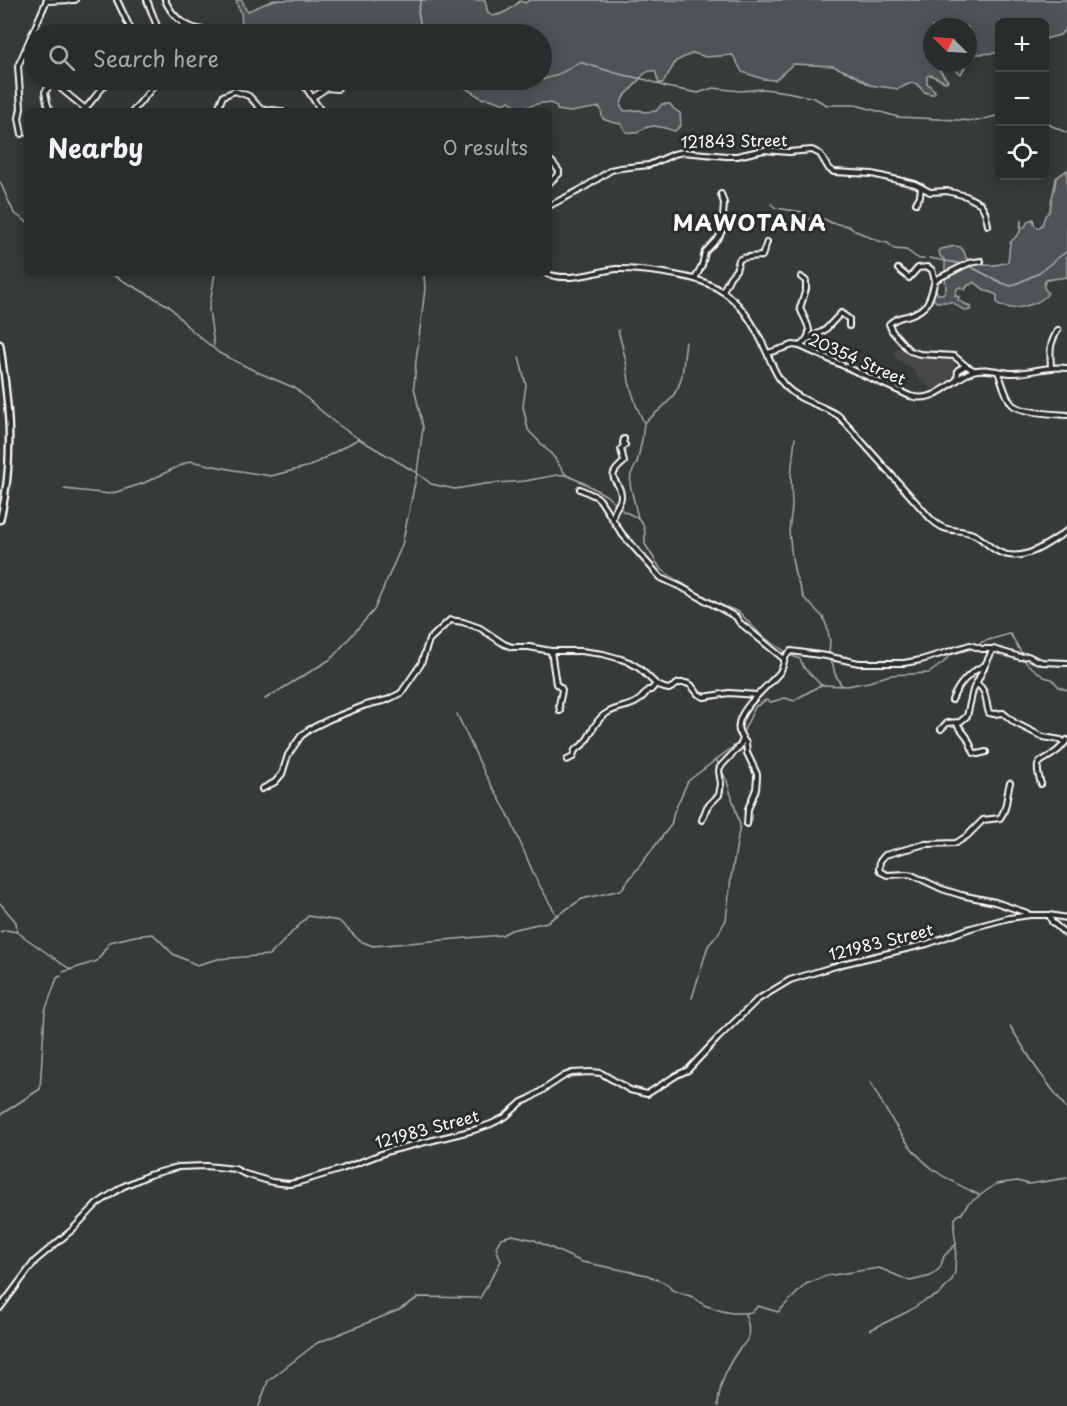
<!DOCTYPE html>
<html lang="en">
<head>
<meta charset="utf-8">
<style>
  :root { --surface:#292c2c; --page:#313434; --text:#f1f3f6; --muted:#a5a7a9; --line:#454848 }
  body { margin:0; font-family:"Playpen Sans",sans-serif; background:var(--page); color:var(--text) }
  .controls { position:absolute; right:18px; top:18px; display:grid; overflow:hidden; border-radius:9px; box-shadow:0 3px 15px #0003 }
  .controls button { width:54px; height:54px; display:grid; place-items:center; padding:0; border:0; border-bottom:2px solid var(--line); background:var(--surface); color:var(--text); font:30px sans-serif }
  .compass { position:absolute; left:923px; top:18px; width:54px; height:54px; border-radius:50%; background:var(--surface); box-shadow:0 3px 15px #0003; rotate:294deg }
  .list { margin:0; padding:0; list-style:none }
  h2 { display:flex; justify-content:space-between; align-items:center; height:78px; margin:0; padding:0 24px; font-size:26px }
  h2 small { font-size:20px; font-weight:400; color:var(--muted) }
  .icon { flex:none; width:33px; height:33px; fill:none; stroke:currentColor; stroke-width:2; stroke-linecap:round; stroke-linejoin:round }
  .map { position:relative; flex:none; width:1067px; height:1406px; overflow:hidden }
  .search { position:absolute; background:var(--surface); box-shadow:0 3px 15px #0003; left:24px; top:24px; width:528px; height:66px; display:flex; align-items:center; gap:15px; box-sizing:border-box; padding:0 21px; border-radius:33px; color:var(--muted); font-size:22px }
  .panel { position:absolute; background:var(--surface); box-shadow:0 3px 15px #0003; left:24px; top:108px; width:528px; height:168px; border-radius:9px }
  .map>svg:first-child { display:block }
  .built { fill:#444748 }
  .green { fill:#505354; stroke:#a8a9aa; stroke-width:1.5 }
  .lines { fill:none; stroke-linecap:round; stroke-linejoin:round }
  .stream { stroke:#adaeaf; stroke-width:1.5 }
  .minor-casing { stroke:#fff; stroke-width:8 }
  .major-casing { stroke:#fff; stroke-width:9 }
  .minor { stroke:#2a2d2e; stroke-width:4 }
  .major { stroke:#2a2d2e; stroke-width:4.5 }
  .labels { text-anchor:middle; stroke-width:6; stroke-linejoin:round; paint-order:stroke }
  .street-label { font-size:16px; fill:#fff; stroke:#2a2d2e }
  .district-label { font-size:22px; font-weight:bold; letter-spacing:1.5px; fill:#fff; stroke:#2a2d2e }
</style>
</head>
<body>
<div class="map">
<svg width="1067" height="1406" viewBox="0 0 1067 1406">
  <rect width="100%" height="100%" fill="#373a3b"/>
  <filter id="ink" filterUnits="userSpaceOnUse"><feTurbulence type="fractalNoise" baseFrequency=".0167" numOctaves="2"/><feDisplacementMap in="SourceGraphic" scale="12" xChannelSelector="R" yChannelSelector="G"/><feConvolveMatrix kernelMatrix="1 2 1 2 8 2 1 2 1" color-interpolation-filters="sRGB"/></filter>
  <g filter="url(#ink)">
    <path class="built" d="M896,348h4l9,5 10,3 35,3 -1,21 -15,12 -16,-10 -10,-12 -19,-15z"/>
    <g class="green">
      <path d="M236,0h6l4,10 2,1 26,-11h211l3,13 5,3c11,-2 18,-7 27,-15l5,2 5,-3h537v27l-7,8 -15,4 -1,-17h-44l-1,31 -23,1 -8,8v-35h-36v36h35l-6,11 -4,-2 -7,-8 -9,4 -1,3 8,10 -3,1 -14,-7 -4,1v7l8,8 -1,3h-3l-7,-2 -7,-8 -6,-1 -13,6 -28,-4 -16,-10 -21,-9 -40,-2 -18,16 -12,-1 -21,-7 -9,-17 -27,2 -13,-4 -17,8 -13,22h-4l-4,-12c-11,-2 -15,9 -22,16 -6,8 -12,9 -12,20l4,4 15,-1 4,2 12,-1 6,-7h8l4,5 6,4 1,12 -6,6c-15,-4 -24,-9 -38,2l-11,-1 -5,-8 -10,-2 -8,-3 -3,-12 -30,5 -13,-2 -1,-4c-10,-7 -24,-1 -35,3l-12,-8 -4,3 -18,-6 -4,1 -21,-13 -12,1 -14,-7h106v-46h-279l-7,-3 -14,-4 -1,-15 -3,-5z"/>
      <path d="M1067,170v107l-21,3 -2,4v4l4,5c-5,9 -22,14 -32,15 -5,1 -10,-2 -16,-2l-3,-4v-7l-12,-5 -11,-8 -4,3h-2l-3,5 -5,-3 -3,2 -2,6 4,2 -1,3 13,7 -1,3 -5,1 -13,-9h-16l-3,-4 1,-10h1l3,6h5l3,-5 -1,-16v-13l-5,-4 -1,-6c13,-4 24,-9 27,8 15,9 25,9 42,4l2,-19 10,-11 1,-12v6l1,2 3,-1 3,-6 5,-2 2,7 3,2 4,-3 3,-9 5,-6c1,-12 5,-21 6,-32z"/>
    </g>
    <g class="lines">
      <g class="stream">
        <path d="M421,0l-3,11 4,23"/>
        <path d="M326,27l17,7"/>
        <path d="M501,80c22,10 60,-4 78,-18l40,12 28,6 19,7 32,6 15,-5 27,3 23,-2 24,3 27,6 13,7h29l42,12 78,4 24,-6"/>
        <path d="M1044,122l23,11"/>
        <path d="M0,182l14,31 13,9"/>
        <path d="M771,204l5,4 27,4v4l4,3h17l8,4 16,3 8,5 22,10 10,2 6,6 12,1 13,9h5"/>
        <path d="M929,258l34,6"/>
        <path d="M969,266l33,17 9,3 26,-12 30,-23"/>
        <path d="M109,273l60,33 19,21 31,26 38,19 38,16 39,34 25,17 58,34 14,11 24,5 30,-5 40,-3 32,-6h9l20,9 21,12 16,15 15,7 5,6 2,8v12l15,24 13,10 20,12 28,15 18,7 22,23 29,20 10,4 4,9 17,17"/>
        <path d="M618,330l8,31 3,21 7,23 8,18 -2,17 -5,23 -6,11 -1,10 8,34"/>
        <path d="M214,346l-5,-37 6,-36"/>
        <path d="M519,357l7,28 -3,21 5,24 25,26 13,19"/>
        <path d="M645,422c16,-13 33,-25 37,-47 2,-11 2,-22 4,-33"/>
        <path d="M795,438l-4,37 1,32 -3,24 3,27 3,16 9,24 19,19 4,10 3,14 -1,12"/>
        <path d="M64,489l46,5 34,-11 46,-22 44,9 37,6 39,-10 48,-27"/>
        <path d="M1024,658l2,5 18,14 8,2 7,8 8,3"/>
        <path d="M829,659l4,6 2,9 7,12"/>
        <path d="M265,699l66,-40 43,-49 28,-65 15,-72 6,-46 -9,-40 2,-26 9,-72 -1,-16"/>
        <path d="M457,714l28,60 23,40 27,63 22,39"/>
        <path d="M716,759l3,6"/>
        <path d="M0,903l16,19 1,10"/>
        <path d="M0,932l6,-2 11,2 54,38"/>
        <path d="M63,972l34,-11 13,-19 25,-6 18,-2 20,20 24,11 21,-6 52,-4 38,-39 31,5 21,20 13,5 129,-11 9,-5 36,-8 35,-23 39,-9 50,-65 3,-13 14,-31 50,-38 17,-36 11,-7 5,2 14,-4 9,3 4,-3 23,-13 26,1 22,-4 21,-7 39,-2 15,-11 6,-7 24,-7 8,-6 27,-8 2,1 11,19"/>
        <path d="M692,998l16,-52 10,-12 8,-14 5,-42 9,-53 -13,-44 -6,-12"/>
        <path d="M1010,1026l27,43 30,40"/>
        <path d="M870,1082c18,31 37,70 67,90 13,9 28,16 42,23"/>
        <path d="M0,1115l40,-26 5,-78 12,-33 4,-2"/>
        <path d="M870,1330l39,-19 15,-10 16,-7 12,-14 3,-8 1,-28"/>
        <path d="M259,1406l9,-25 49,-38 82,-33 20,-13 61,1 21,-37 -5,-14 5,-9 12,-3 21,5 48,22 65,13 20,9 5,6 21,7 11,8 18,6 10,2h13l7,-1 6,-6 20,6 28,-28 20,-8 53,-8 31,13 21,-5 9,-8 4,-12 12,-12 -2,-14 1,-11 3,-4 4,-2 6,-9 28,-20 21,-3 12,3 38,-6"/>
        <path d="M718,1406c1,-19 8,-38 19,-54 3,-5 10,-9 11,-15 2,-8 0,-15 -3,-23"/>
      </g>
      <g class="minor-casing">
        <g id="minor">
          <path d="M117,0l16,34"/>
          <path d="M147,0l13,34"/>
          <path d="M165,0c17,38 50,30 84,34"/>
          <path d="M46,1l29,-1"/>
          <path d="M180,34l4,-11"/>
          <path d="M56,80l4,8 28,23"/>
          <path d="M301,80l20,31"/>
          <path d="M313,97l14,-9 10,1 7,-9"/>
          <path d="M85,109l24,-29"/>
          <path d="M50,111l-3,-9 -2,-10 5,-7 6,-4"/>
          <path d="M133,111l26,-31"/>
          <path d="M217,111l6,-15 12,-5 14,5 11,12 8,3"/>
          <path d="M268,111l4,-1 9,1"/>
          <path d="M22,134l-3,-16 2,-10 -3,-42 29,-66"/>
          <path d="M549,183l10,-9v-3l-7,-9"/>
          <path d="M916,203l4,-7 1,-9"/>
          <path d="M549,206l33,-17 29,-19 9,-2 29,-3 25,-11 9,-2 43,4h11l27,-6 25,2 23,-2 8,4 9,15 5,3 38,2 43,10 15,8 17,-1 19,5 15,8 4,8 3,13"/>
          <path d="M898,269l11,9 9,-10 10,-1 4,3 3,10"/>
          <path d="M545,273c23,10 48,-1 71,-4 21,-1 71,6 90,14 32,12 48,40 61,70 5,11 9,23 17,32 16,17 37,19 55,31l91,102c17,17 24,9 43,16 10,4 16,14 26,18 25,12 49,-9 68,-21"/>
          <path d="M695,279l7,-14 3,-13 14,-15 3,-6 2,-28 -3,-9"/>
          <path d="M723,291l7,-14 6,-7 3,-10c4,-4 16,-3 23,-4l5,-14"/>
          <path d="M808,339l17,-9 16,-17 8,6v7"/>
          <path d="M800,346c17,-14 6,-22 0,-38l6,-19v-8l-5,-4"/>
          <path d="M768,353l25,-8 7,1 110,50c27,8 41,-17 63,-25 11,-4 26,1 37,2 19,1 38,-8 56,-5"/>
          <path d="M1051,367c-1,-16 -2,-23 7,-37"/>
          <path d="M974,370l-8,-4 -12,-10 -34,-2 -10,-3 -4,-4 -14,-16 -3,-7c5,-5 11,-7 18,-8 22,-7 23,-16 28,-36l34,-17 12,-2"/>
          <path d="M998,372c4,9 7,23 13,31 7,10 44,11 56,12"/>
          <path d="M957,380l1,-10 7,-4"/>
          <path d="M580,489l17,8 3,3 22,34 39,44 20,9 55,30 3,5 45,37"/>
          <path d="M613,519c0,-11 8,-14 8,-23 0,-17 -19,-16 3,-34l-3,-13 4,-4 -2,-2 1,-4"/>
          <path d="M551,651l5,33 5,4 1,2 -3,15 1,6"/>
          <path d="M976,683c12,8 9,19 13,30l5,1 9,-1 12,10 28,14 18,3 3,3"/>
          <path d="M952,700c6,-15 17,-27 31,-34"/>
          <path d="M957,724l10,13 7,16 4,1 8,-2"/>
          <path d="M941,729l6,-6 13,-1 7,-6 6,-26 20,-41"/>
          <path d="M743,739l3,4 1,10 10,21v4l-1,11 -8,20 -1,15"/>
          <path d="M567,760l6,-3 2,-7c17,-8 15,-25 29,-35 18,-13 29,-3 44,-25h3l5,-6"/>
          <path d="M1010,783c-4,12 -2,25 -10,35l-17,2 -16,16 -11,7 -31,1 -40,11 -5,6 -1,8 2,3 6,3 20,-1 5,1 30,14 19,6 34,7 32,11"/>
          <path d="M1041,784c-8,-27 -1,-19 16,-33 4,-3 7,-7 10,-11"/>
          <path d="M262,789l13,-7 7,-8 6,-19 13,-19 9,-7 20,-10 36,-14 21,-5 14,-7 20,-29 8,-24 21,-20 13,2 17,6 24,16 8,3h17l22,4h30l22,3 18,5 8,3 10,6 17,16 8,4 5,1 10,-6h7l5,2 7,9 6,3 25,-4 28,2"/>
          <path d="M702,820l5,-13 12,-12 2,-11 -2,-13 1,-4 20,-21 3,-7c-1,-3 -3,-5 -4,-8 -5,-20 30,-45 41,-59 6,-9 1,-13 11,-21l35,5 33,7h45l17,-3 49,-15 12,4h11l27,8 8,-1 8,4 6,2 25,1"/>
          <path d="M1049,915l3,7 15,13"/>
          <path d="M0,1308l35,-47 37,-31 25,-26 25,-17 27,-12 29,-8 28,-1 29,3 10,5 27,8 17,2 10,-2 43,-13 47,-18 85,-21 17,-6 14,-7 17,-15 7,-3 35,-23 8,-3 19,-1 10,1 29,17 17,4 30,-19 11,-5 30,-32 39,-38 33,-20 52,-16 85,-20 44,-16 38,-10 21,-3h19l18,3"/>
        </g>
      </g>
      <g class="major-casing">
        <path id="major" d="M0,344c9,62 15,114 0,176"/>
      </g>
      <use href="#minor" class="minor"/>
      <use href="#major" class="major"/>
    </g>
  </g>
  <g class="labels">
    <g class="street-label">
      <text transform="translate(734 141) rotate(-1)" y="6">121843 Street</text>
      <text transform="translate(857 359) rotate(24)" y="6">20354 Street</text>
      <text transform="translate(881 942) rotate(-14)" y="6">121983 Street</text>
      <text transform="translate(427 1129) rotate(-15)" y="6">121983 Street</text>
    </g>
    <g class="district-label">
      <text x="750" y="231">MAWOTANA</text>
    </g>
  </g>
</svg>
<div class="controls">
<button>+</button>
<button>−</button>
<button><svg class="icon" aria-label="locate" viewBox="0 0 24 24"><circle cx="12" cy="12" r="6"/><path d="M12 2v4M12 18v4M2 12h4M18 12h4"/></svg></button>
</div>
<svg class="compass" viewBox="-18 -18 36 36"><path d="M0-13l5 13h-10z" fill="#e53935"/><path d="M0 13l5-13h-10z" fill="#a5a7a9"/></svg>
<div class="search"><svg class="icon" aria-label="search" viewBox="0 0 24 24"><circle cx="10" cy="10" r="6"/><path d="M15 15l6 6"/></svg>Search here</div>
<section class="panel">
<h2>Nearby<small>0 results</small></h2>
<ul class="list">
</ul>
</section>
</div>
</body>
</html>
